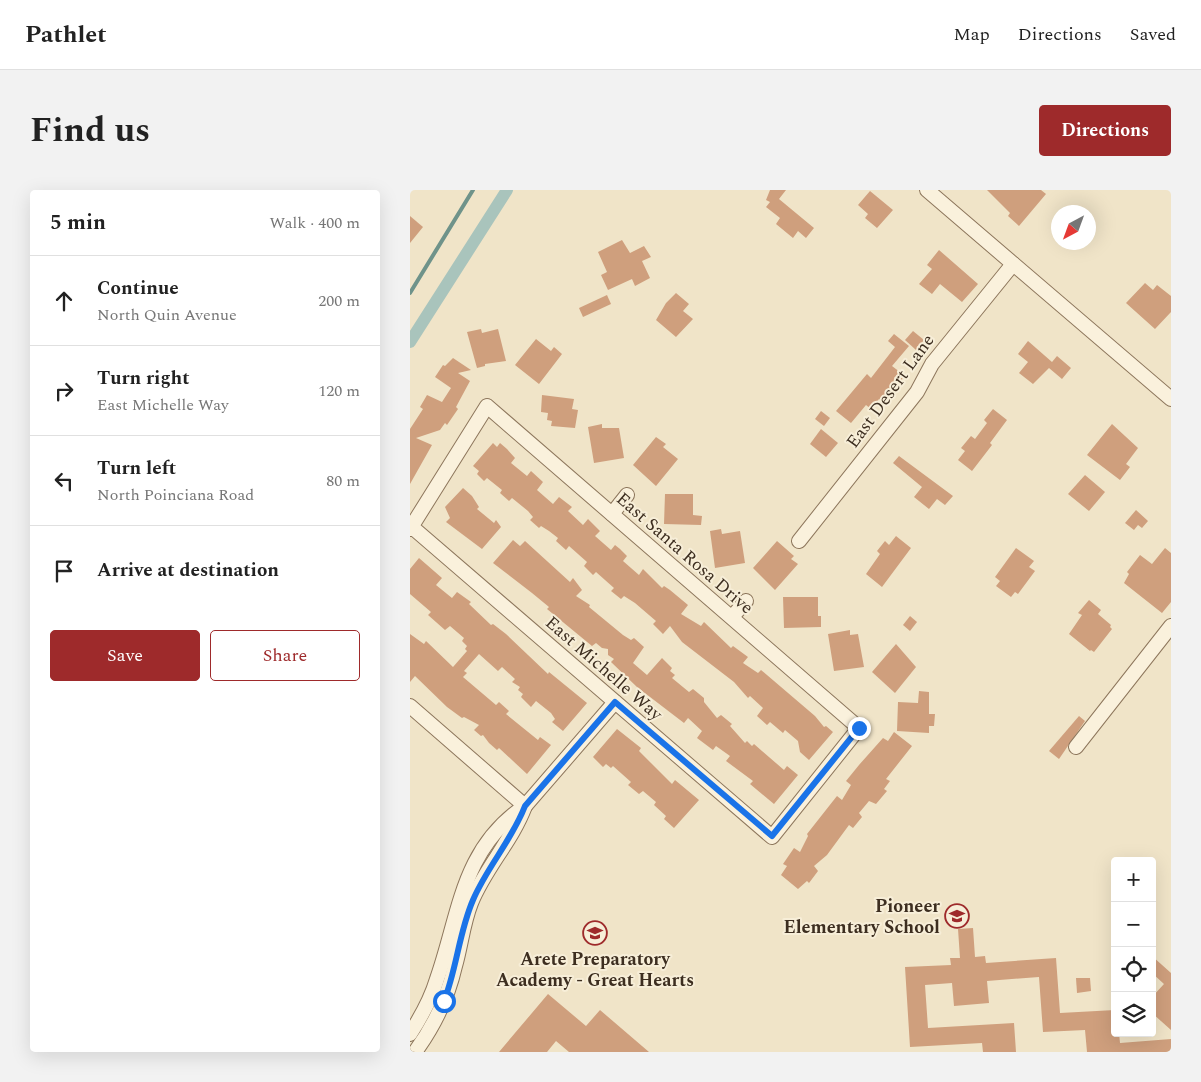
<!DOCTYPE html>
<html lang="en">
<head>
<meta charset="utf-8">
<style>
  :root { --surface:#fff; --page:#f2f2f2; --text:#222; --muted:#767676; --line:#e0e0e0; --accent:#9e2a2b }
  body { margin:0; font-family:Spectral,serif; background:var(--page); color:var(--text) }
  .controls { position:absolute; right:15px; bottom:15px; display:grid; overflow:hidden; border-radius:5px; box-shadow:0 5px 20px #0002 }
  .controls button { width:45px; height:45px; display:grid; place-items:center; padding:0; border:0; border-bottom:1px solid var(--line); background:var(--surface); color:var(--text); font:25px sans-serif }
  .compass { position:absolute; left:641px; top:15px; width:45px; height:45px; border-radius:50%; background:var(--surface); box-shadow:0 5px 20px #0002; rotate:221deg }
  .stop { position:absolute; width:15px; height:15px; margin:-11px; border:4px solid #1a73e8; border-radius:50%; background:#fff }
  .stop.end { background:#1a73e8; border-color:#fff; box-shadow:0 1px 5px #0008 }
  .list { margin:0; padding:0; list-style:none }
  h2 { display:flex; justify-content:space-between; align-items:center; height:65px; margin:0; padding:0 20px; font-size:21px }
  h2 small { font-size:16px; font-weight:400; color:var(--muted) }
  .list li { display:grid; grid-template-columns:32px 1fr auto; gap:15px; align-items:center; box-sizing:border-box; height:90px; padding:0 20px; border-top:1px solid var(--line) }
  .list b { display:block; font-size:19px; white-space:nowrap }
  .list p { margin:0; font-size:16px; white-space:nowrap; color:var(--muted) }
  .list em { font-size:16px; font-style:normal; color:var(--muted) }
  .actions { display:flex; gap:10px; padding:15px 20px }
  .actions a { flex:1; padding:11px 0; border:1px solid var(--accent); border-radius:5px; text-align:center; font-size:18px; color:var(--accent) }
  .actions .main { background:var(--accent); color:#fff }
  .icon { flex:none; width:28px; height:28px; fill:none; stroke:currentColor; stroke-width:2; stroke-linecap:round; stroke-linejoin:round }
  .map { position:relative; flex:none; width:761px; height:862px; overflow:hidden; border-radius:5px }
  header { display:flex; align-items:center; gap:30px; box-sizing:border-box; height:70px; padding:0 25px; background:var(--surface); border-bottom:1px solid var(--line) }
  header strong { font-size:24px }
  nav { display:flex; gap:28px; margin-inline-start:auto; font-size:18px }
  .intro { display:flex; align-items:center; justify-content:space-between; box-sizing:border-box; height:120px; padding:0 30px }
  h1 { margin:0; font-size:35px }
  .button { padding:12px 22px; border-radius:5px; background:var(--accent); color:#fff; font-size:18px; font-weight:700 }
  main { display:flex; gap:30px; padding:0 30px }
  aside { flex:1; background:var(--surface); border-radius:5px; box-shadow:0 5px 20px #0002 }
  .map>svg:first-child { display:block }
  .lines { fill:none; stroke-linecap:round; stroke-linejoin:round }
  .stream { stroke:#6f938a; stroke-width:4 }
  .canal { stroke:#a9c4bc; stroke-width:12 }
  .building { fill:#cf9f7d }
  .street-casing { stroke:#8d765c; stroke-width:16 }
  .street { stroke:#faf1dc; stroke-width:14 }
  .route { stroke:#1a73e8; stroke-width:6 }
  .labels { text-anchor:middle; stroke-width:4; stroke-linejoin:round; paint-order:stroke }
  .street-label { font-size:18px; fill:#3d2e20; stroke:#f7eed8 }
  .poi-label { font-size:18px; font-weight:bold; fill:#3d2e20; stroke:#f7eed8; text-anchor:end }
</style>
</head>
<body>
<header>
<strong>Pathlet</strong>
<nav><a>Map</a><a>Directions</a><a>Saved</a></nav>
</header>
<div class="intro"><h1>Find us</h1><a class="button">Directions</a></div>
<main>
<aside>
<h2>5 min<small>Walk · 400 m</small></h2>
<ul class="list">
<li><svg class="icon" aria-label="ahead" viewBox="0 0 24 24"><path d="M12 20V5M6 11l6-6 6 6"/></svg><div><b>Continue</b><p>North Quin Avenue</p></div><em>200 m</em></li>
<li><svg class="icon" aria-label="right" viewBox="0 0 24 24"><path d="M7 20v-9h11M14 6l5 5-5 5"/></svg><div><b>Turn right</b><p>East Michelle Way</p></div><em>120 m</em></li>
<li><svg class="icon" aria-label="left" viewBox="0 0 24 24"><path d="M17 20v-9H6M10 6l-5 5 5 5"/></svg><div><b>Turn left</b><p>North Poinciana Road</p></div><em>80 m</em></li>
<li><svg class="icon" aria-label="arrive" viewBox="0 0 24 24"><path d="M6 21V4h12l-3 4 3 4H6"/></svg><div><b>Arrive at destination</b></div></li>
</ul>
<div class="actions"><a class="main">Save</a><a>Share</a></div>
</aside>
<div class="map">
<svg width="761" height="862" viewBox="0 0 761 862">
  <rect width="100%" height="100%" fill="#f0e4c8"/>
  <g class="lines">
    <path class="stream" d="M0,103l63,-103"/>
    <path class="canal" d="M0,152l97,-152"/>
  </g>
  <g class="building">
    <path d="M360,0h16l-7,9 35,29 -8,10 -8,-7 -5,7 -17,-14 4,-6 -14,-11 4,-5 -4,-2z"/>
    <path d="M577,0h54l5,4 -27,32 -11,-10 2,-3z"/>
    <path d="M460,1l23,19 -16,18 -12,-10 3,-4 -10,-9z"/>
    <path d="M0,26l13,11 -13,16z"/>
    <path d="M212,50l8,13 14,-7 7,11 -9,4 8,17 -15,8 -3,-7 -24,11 -7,-15 6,-3 -9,-20z"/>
    <path d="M529,60l39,34 -16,18 -22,-18 -8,10 -13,-10 13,-15 -5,-4z"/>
    <path d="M735,93l8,7 4,-5 14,11v16l-16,17 -29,-26z"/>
    <path d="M266,103l13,11 -6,7 10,8 -17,18 -20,-17 10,-17z"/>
    <path d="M197,105l4,9 -28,13 -4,-9z"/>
    <path d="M71,139l1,4 16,-4 8,32 -21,3v2l-8,2 -10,-36z"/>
    <path d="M503,141l11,9 -8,10 -11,-10z"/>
    <path d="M484,144l15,12 -17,20 13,10 -23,25 -3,-2 -8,10 -5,-4 -15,18 -15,-12 31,-37 4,4 24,-31 -7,-6z"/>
    <path d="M126,149l15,12 3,-4 8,7 -23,30 -24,-19z"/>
    <path d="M618,151l24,21 5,-6 14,12 -9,11 -13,-11 -16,16 -14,-11 9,-11 -10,-8z"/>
    <path d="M43,168l18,12 -13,3 12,8 -14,26 2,2 -11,16 -2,-2 -5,7 -24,8 16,7 -22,39v-55l13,-20 -3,-2 7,-12 15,7 9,-14 -16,-11 8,-12 2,1z"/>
    <path d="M132,205l32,4 -2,10 6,1 -3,18 -24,-2 1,-5 -5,-1 1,-7 -7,-1z"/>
    <path d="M583,219l14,11 -17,23 2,2 -20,26 -14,-11 7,-9 -4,-3 10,-12 4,3 12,-16 -3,-3z"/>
    <path d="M411,221l9,7 -6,8 -9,-7z"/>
    <path d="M192,234v4h17l5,30 -30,5 -6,-36z"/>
    <path d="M702,234l26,24 -12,16 4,3 -10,13 -33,-25z"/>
    <path d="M411,239l17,14 -12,14 -16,-13z"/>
    <path d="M246,247l10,7 -3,3 15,12 -22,27 -23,-21z"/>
    <path d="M83,253l4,4 3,-4 7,6 8,9 -4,5 16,13 4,-5 12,11 -6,8 16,14 6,-7 13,10 -4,4 15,14 5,-6 12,12 -5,5 16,14 4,-5 5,4 7,7 -4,5 16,14 4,-6 19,19 2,-2 6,4 18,15 -7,9 20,12 3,-4 27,26 2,-2 15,11 -5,6 15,10 3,-3 54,46 9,11 2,-1 7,6 -24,28 -9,-8 -2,-11 -13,-11 -2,3 -13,-11 -3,3 -10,-9 6,-8 -13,-12 -2,2 -14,-16 -52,-40 -12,-16 -7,8 -10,-10 3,-3 -21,-18 -11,-7 -3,3 -10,-8 3,-3 -18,-16 -3,3 -9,-9 3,-4 -18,-16 -3,4 -10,-9 2,-3 -9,-7 -8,-5 -2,2 -9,-8 3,-3 -5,-6 -16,-13 -3,3 -9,-8 2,-3 -15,-12 -3,3 -7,-7 2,-3 -6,-5z"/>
    <path d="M489,266l54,40 -8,9 -8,-6 -8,10 -15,-12 8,-10 -29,-24z"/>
    <path d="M675,285l20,17 -16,19 -21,-17z"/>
    <path d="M53,298l9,8 7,11 -2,2 17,14 2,-3 5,7 -19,22 -36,-27 4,-4 -5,-11z"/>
    <path d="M255,304h28v21l9,1 -1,9 -37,-1z"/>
    <path d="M726,320l12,11 -6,7 -4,-3 -4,5 -9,-7z"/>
    <path d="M311,339l1,5 18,-3 5,32 -30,5 -5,-37z"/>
    <path d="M486,346l15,12 -29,39 -16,-13 14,-20 -3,-3 8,-10 4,4z"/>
    <path d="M103,350l7,6 5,-5 45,41 3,-4 9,12 -6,6 14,9 -1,2 34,28 8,5 3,-2 10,9 -11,16 14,12 15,-17 10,10 -2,3 5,4 -3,3 17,14 4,-3 11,9v4l13,16 4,-3 11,9 -2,2 15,17 2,-2 5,5 2,-2 30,26 3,-4 11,9 -24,29 -24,-20 3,-3 -27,-20 4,-5 -14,-10 -3,4 -16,-12 5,-7 -14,-13 -4,5 -47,-36 -26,-25 3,-3 -6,-4v-6l-6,-1 -6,-5 -4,3 -45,-37 2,-2 -17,-14 -39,-30z"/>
    <path d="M367,351l17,15 -3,3 7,5 -23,26 -22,-22z"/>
    <path d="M606,358l18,13 -5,6 6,4 -17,23 -3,-2 -4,5 -15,-11 4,-5 -5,-4z"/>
    <path d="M755,358l6,5v49l-9,11 -38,-30 5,-9 -2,-2 13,-17 12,9z"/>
    <path d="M9,368l23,20 -6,7 16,13 5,-6 14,10 -2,2 22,21 2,-1 13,10 42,40 1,-2 38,31 -24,28 -11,-9 3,-3 -4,-6 -15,-12 -5,6 -10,-10 2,-3 -5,-4 2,-3 -8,-5 3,-3 -13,-12 -4,4 -19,-17 -15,17 3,2 -4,4 33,28 3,-3 10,9 -3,3 32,26 2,-3 11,8 -24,29 -28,-26 -2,2 -8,-7 -6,-8 -2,1 -7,-6 5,-5 -15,-8 -2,1 -15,-11 -32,-31 -5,6v-48l14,10 2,-3 27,26 14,-16 -2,-2 2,-3 -5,-5 2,-3 -14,-12 -5,4 -17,-15 3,-3 -21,-18v-25z"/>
    <path d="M373,407h35v19h3v11l-37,1z"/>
    <path d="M679,410l12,10 -3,4 13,11 -1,2 2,2 -18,23 -3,-2 -1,1 -21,-17 13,-19 -4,-2z"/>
    <path d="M500,426l7,6 -7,9 -7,-6z"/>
    <path d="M440,440v5l8,-1 6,33 -30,4 -6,-37z"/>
    <path d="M486,454l20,23 -21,26 -23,-21z"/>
    <path d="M509,501l10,1v22h6l-1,12h-5v7l-32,-2 1,-29 20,1z"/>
    <path d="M669,526l6,5 -26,38 -10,-8z"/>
    <path d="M207,539l24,19 -2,3 33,33 3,-4 24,20 -25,28 -10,-9 2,-3 -12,-11 2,-3 -13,-11 -4,3 -11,-9 3,-3 -18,-16 -2,2 -5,-4 -3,3 -10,-10z"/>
    <path d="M484,542l18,14 -26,33 4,2 -6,8 3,2 -11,13 -7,-3 -10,12 3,4 -9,11 -4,-3 -22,30 -13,11 4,5 -9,12 -2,-2 -9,8 -17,-14 6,-9 -4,-2 11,-16 6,4 8,-16 -1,-2 26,-33 4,-5 5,4 9,-15 -5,-4 13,-16 24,-27 5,3z"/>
    <path d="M563,738l2,29 10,-1 1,7 70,-5 4,55 55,-3v23h4l1,10 51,-4v13h-84l-2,-22 -42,2 -4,-55 -52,4 2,22 -35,3 -2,-23 -27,2 3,43 86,-5 2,29h-33l-1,-9 -72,4 -5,-80 46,-2 -1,-7h10l-2,-29z"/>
    <path d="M742,766l19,17v57l-19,-17v-16l12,-13 -12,-11z"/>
    <path d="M666,788h14l1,13 -14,2z"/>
    <path d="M138,804l38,32 14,-16 49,42h-80l-13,-11 -9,11h-48z"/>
  </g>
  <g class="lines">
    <g class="street-casing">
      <g id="street">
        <path d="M517,0l244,209"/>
        <path d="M202,324l15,-19"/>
        <path d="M0,339l77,-123 372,322 -87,109 -360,-310"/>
        <path d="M389,351l118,-149 15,-28 81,-100"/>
        <path d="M322,427l14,-16"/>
        <path d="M0,516l115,100"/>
        <path d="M666,557l95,-121"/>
        <path d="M0,844c11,-17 21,-35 27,-55 23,-65 24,-130 88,-173l90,-104"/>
        <path d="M5,862c19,-26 33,-55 40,-86 6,-21 8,-43 16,-63 14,-35 41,-62 54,-97"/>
      </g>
    </g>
    <use href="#street" class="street"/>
  </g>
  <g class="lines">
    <path class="route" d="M34,811c13,-33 15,-69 29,-101 14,-33 39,-60 52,-94l90,-104 157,134 87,-108"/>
  </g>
  <defs>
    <g id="school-ring" transform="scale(1.25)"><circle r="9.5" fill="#f7eed8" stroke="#9e2a2b" stroke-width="1.5"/><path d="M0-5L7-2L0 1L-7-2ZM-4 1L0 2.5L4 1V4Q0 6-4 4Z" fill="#9e2a2b"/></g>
  </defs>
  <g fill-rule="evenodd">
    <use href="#school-ring" x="547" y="726"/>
    <use href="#school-ring" x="185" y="743"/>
  </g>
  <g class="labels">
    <g class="street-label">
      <text transform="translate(480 201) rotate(-54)" y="6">East Desert Lane</text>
      <text transform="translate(275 363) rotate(41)" y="6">East Santa Rosa Drive</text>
      <text transform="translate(194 478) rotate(41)" y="6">East Michelle Way</text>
    </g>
    <g class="poi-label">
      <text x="530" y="722">Pioneer<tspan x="530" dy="21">Elementary School</tspan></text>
      <text x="185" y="775" text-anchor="middle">Arete Preparatory<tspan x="185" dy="21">Academy - Great Hearts</tspan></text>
    </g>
  </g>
</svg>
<div class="controls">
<button>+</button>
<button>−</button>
<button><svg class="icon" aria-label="locate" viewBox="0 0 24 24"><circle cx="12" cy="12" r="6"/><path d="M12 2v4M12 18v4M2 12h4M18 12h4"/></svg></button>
<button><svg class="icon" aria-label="layers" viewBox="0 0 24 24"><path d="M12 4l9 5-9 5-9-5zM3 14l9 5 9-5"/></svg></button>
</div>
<svg class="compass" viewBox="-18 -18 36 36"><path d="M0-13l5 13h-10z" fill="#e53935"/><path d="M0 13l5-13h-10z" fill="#767676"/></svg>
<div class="stop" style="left:34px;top:811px"></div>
<div class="stop end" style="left:449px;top:538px"></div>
</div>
</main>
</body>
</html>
